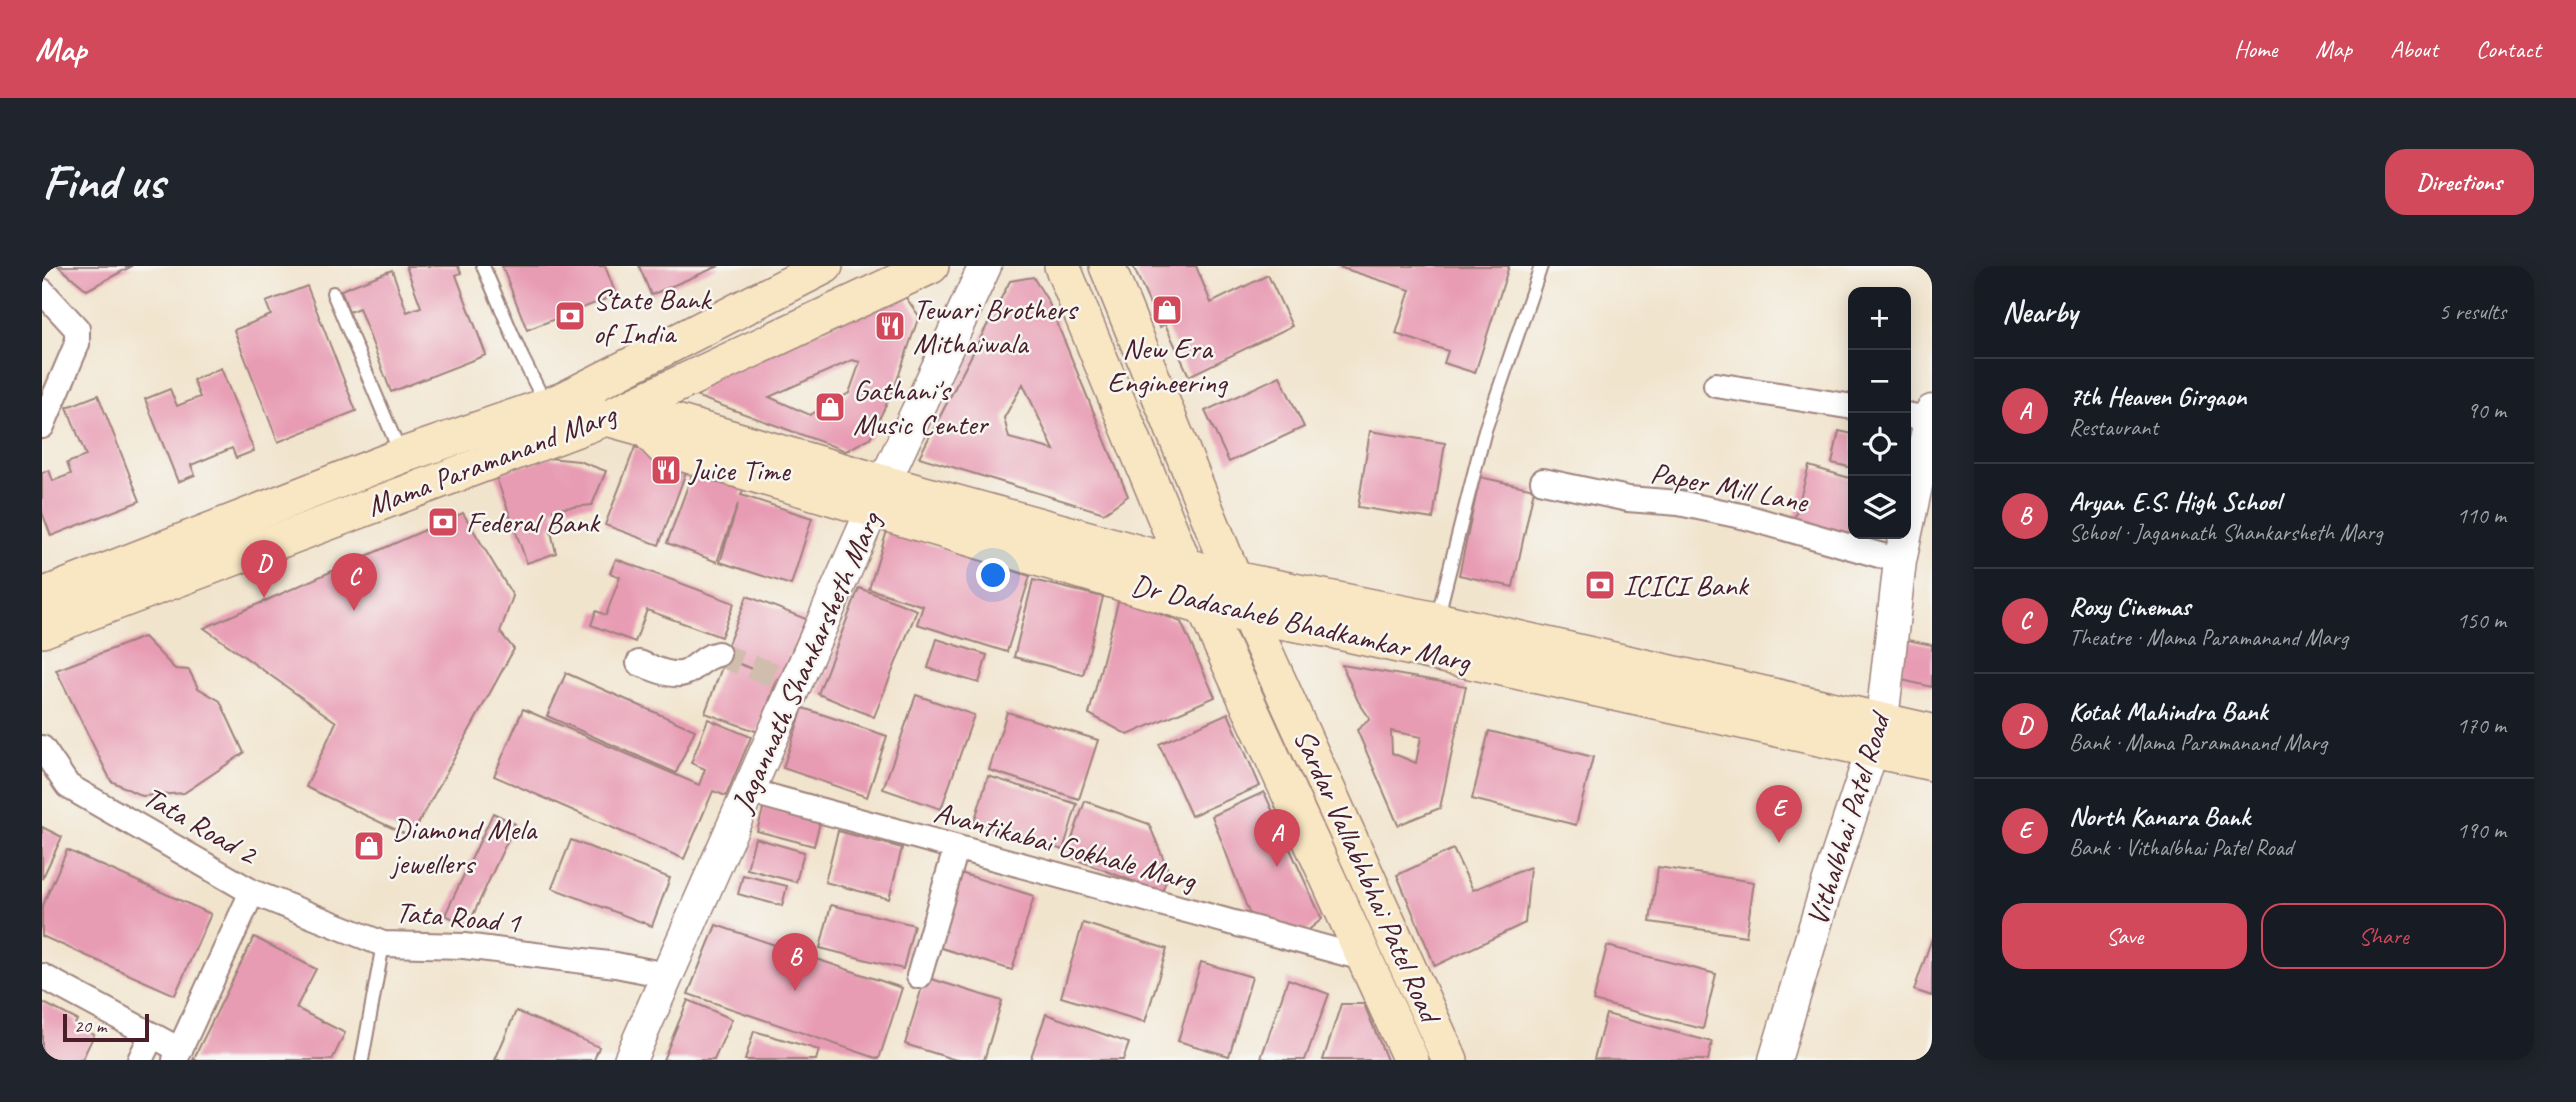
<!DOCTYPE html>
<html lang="en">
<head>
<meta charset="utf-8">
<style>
  :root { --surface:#171b24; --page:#20242c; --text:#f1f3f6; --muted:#9ea1a6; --line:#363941; --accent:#d1495b }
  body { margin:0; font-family:Caveat,sans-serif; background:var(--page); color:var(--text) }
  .controls { position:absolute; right:21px; top:21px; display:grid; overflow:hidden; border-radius:14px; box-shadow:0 4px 18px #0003 }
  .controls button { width:63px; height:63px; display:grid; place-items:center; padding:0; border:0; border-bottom:2px solid var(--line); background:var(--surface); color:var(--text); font:35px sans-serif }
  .scale { position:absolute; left:21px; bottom:18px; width:86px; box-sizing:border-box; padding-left:7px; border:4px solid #4a1f2b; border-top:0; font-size:19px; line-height:24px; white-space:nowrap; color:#4a1f2b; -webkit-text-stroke:5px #f6f6f2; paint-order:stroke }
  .you { position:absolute; left:952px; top:310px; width:24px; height:24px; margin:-18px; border:5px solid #fff; border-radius:50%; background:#1a73e8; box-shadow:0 0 0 10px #1a73e833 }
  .badge { display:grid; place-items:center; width:46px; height:46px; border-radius:50%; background:var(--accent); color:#fff; font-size:23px; font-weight:700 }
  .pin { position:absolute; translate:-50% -58px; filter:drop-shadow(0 2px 4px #0008) }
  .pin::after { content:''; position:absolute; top:37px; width:24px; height:21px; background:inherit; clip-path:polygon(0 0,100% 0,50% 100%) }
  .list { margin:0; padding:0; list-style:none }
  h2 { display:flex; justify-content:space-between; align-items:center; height:91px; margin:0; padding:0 28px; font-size:30px }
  h2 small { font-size:23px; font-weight:400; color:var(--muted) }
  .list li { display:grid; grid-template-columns:46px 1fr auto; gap:21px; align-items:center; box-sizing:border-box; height:105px; padding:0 28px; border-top:2px solid var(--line) }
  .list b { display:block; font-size:26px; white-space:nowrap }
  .list p { margin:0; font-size:23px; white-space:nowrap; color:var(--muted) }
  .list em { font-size:23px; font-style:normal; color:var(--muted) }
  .actions { display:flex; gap:14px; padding:21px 28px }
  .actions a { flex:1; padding:16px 0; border:2px solid var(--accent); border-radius:21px; text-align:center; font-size:24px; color:var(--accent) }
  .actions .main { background:var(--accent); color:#fff }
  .icon { flex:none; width:38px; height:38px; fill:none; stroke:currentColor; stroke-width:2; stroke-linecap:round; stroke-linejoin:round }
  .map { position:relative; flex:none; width:1890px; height:794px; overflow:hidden; border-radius:21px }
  header { display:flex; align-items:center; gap:42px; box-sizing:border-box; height:98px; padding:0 35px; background:var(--accent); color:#fff }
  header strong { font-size:33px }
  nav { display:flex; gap:38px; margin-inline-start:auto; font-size:24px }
  .intro { display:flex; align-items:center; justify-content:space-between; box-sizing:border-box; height:168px; padding:0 42px }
  h1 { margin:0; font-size:49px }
  .button { padding:18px 32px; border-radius:21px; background:var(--accent); color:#fff; font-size:24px; font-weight:700 }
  main { display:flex; gap:42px; padding:0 42px }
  aside { flex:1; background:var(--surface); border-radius:21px; box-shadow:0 4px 18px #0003 }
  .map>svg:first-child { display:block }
  .building { fill:#e89cb4; fill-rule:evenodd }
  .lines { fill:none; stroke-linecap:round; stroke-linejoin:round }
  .minor-tunnel { stroke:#d0bdad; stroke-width:24; stroke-dasharray:24 12; stroke-linecap:butt }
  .service-casing { stroke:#9e827c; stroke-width:16 }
  .minor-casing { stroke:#9e827c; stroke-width:28 }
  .tertiary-casing { stroke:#9e827c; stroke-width:35 }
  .secondary-casing { stroke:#9e827c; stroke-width:38 }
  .service { stroke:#fff; stroke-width:12 }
  .minor { stroke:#fff; stroke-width:24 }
  .tertiary { stroke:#fff; stroke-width:32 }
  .secondary { stroke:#f9e7c3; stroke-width:35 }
  .labels { text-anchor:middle; stroke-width:5; stroke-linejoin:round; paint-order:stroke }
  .poi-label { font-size:30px; fill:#4a1f2b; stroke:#f6f6f2; text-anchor:start }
  .street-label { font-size:30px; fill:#4a1f2b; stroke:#f6f6f2 }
</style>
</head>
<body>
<header>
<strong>Map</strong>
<nav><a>Home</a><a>Map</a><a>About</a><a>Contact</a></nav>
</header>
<div class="intro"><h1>Find us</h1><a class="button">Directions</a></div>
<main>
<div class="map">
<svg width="1890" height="794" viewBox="0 0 1890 794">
  <rect width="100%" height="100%" fill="#f6f6f2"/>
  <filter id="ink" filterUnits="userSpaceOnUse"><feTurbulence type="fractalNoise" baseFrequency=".0143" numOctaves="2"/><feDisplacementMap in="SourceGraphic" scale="14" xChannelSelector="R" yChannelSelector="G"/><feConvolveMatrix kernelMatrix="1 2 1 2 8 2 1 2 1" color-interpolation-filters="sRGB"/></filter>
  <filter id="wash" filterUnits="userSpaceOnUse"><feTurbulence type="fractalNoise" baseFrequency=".00686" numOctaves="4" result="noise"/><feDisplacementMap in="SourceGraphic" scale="28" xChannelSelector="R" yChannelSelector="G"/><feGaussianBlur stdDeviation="1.57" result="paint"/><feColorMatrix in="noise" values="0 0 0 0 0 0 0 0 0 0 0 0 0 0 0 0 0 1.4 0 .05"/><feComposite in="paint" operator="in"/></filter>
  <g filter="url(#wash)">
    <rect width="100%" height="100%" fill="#f1e4cd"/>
    <g id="blocks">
      <g class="building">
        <path d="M16,0h74l-45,24z"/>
        <path d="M364,0h52l3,7 -5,2 30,80 -95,37 -32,-84 -10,4 -8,-22 51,-20 15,42 14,-5z"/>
        <path d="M460,0h103l11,29 -89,35z"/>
        <path d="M597,0h80l-68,29z"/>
        <path d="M1091,0h63l15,37 57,-28 24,51 -103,50 -24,-52 -5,3z"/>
        <path d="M1294,0h173l-34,107 -31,-10 4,-12 -52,-17 14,-44z"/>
        <path d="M991,11l15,24 80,195 -24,17 -185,-56 91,-176zM981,118l31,66 -45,-12 -5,-20z"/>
        <path d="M265,20l49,125 -78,31 -44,-112 37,-15 -5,-13z"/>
        <path d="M862,29l15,21 -24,70 -25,52 -24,13 -148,-54 7,-18zM810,94l8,2 -11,31 -39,22 -41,-18z"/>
        <path d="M179,102l33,83 -18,7 -4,-10 -41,17 4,10 -17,7 -33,-83 25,-10 7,17 23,-9 -7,-17z"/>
        <path d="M1238,110l24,51 -75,35 -24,-51z"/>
        <path d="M56,129l42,106 -89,35 -9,-24v-39l7,-3 4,11 18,-7 -4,-11 19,-7 -19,-49z"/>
        <path d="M1328,165l75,12 -12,76 -75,-12z"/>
        <path d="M1797,165l14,3v34l-21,-5z"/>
        <path d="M593,181l53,20 -29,78 -54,-20z"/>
        <path d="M506,192l31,3 27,10 -14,34 -39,4 4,14 -7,4 6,26 -29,10 -32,-89z"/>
        <path d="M1767,200l44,13v45l-3,12 -56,-16z"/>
        <path d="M652,203l50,18 -3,8 71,23 -21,67 -71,-23 18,-58 -21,58 -50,-19z"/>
        <path d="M1438,211l54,12 -21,98 -54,-12z"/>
        <path d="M421,247l50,83 -13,36 14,17 -103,188 -105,-50 30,-65 -132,-94z"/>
        <path d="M845,265l143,45 -23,76 -90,-28 6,-18 -54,-17z"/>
        <path d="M574,293l118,44 -13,34 -74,-27 -12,32 -44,-17 5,-14 10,4 14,-38 -10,-4z"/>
        <path d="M991,314l70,17 -20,78 -69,-18z"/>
        <path d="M817,322l58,22 -43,107 -56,-23z"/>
        <path d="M705,330l59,23 -27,61 -2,-1 -19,53 -53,-19 20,-54 27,10 -29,-12z"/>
        <path d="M1077,332l62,24 34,75 -87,38 -39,-21z"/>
        <path d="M102,371l31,32 14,1 9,18 22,13 24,52 -60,40 -42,3 -31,-15 -55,-111z"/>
        <path d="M895,373l50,16 -8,28 -51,-15z"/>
        <path d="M1866,374l24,5v42l-34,-8z"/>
        <path d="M1300,399l124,21 -26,122 -42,17 -41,-95 13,-11 -12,-18zM1349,465l30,6 -5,26 -24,-10z"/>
        <path d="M524,407l129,57 -19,43 -129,-57z"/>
        <path d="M874,429l58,20 -33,94 -58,-20z"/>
        <path d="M761,442l84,28 -20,61 -84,-29z"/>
        <path d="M481,443l176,76 6,-16 -14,-6 17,-44 43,18 -25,59 -13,-5 -29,68 -190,-83z"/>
        <path d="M965,446l91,28 -19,59 -90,-29z"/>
        <path d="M1186,447l32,73 -69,30 -32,-72z"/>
        <path d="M1447,465l104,26 -17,68 -104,-26z"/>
        <path d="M946,510l89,28 -14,46 -89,-27z"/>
        <path d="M1222,526l58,127 -21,17 -50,-18 -39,-102z"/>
        <path d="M1043,535l64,23 20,48 -7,20 -96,-36z"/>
        <path d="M722,540l56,16 -6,24 -57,-15z"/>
        <path d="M451,547l22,11 -47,102 -23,-11z"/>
        <path d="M0,561l20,10 -20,42z"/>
        <path d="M796,565l64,17 -13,51 -64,-17z"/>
        <path d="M713,572l49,14 -8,30 -49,-13z"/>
        <path d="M529,574l99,38 -18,48 -100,-38z"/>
        <path d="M1411,583l20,41 57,-23 -5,56 -90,43 -38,-91z"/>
        <path d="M25,584l144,64 -36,81 -133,-59v-29z"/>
        <path d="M1616,601l96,15 -8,54 -96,-14z"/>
        <path d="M915,606l77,24 -22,74 -77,-24z"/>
        <path d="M701,609l44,11 -5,20 -44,-12z"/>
        <path d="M789,639l83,20 -11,44 -83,-21z"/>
        <path d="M1041,657l84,26 -22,73 -84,-25z"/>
        <path d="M674,659l186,63 -23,71 -191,-65z"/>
        <path d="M212,671l62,32 -20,39 49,25 -13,27h-139z"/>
        <path d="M1890,672v58l-18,-6z"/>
        <path d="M1565,680l109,28 -13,55 -110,-28z"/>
        <path d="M1159,696l51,15 -23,79 -51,-15z"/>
        <path d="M883,711l77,24 -18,59h-28l-51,-16z"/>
        <path d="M1246,713l41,15 -24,66h-37l-7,-2z"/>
        <path d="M646,734l44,19 -18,41h-51z"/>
        <path d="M0,736l35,18 -2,4 19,11 -12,25h-40z"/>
        <path d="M1299,738h23l23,56h-64z"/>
        <path d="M474,745l83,36 -5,13h-99z"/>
        <path d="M1004,748l83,29 -6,17h-93z"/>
        <path d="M1564,748l106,28 -4,18 -114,-1z"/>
        <path d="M712,765l65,19 -3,10h-71z"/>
      </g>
    </g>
  </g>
  <g filter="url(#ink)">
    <use href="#blocks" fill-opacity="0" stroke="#9e827c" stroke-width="2"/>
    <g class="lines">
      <path class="minor-tunnel" d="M676,388l64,24"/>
      <g class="service-casing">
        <g id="service">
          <path d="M441,0l39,91 23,46"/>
          <path d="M291,27l68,162"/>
          <path d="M1395,353l48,-189 56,-164"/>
          <path d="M320,794l21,-116"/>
        </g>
      </g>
      <g class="minor-casing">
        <g id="minor">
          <path d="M0,25l35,38v15l-35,82"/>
          <path d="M1674,119l137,22"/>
          <path d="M1864,149l25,4"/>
          <path d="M1501,215l85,18 51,4 67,14 154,44"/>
          <path d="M597,397c14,5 36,17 50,8 11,-7 15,-14 29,-17"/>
          <path d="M0,482l26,38 184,106 131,52 81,2 152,19 50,10"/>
          <path d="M707,525l617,168"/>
          <path d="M0,710l138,74"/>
          <path d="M877,710l37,-127"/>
          <path d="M98,794l12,-25"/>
          <path d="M133,794l77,-168"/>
        </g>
      </g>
      <g class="tertiary-casing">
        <g id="tertiary">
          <path d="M588,794l254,-577 101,-217"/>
          <path d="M1733,794l49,-164 58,-176 18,-159 32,-150"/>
        </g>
      </g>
      <g class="secondary-casing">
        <g id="secondary">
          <path d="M1020,0l123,300 226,494"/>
          <path d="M1065,0l142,350 201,444"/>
          <path d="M521,134l43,18 40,11 30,-7 208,61 350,96 203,41 495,112"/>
          <path d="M604,163l18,19 539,159 122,22 607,134"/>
          <path d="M0,330l359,-140 162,-56 262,-134"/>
          <path d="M0,364l564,-212 325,-152"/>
        </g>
      </g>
      <use href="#service" class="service"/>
      <use href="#minor" class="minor"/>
      <use href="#tertiary" class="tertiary"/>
      <use href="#secondary" class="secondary"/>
    </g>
  </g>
  <defs>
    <g id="shop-square" transform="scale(1.575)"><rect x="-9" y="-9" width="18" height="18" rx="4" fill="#d1495b" stroke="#f6f6f2"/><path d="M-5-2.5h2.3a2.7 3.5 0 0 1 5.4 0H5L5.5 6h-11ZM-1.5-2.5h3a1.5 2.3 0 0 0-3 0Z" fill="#fff"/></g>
    <g id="bank-square" transform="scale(1.575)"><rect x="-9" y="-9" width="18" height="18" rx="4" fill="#d1495b" stroke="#f6f6f2"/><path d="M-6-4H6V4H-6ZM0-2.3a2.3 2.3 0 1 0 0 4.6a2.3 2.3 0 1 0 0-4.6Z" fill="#fff"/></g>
    <g id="restaurant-square" transform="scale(1.575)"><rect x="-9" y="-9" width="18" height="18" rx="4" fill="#d1495b" stroke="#f6f6f2"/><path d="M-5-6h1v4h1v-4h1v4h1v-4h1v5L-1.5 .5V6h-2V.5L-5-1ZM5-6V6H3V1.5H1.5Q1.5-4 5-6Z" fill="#fff"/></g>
  </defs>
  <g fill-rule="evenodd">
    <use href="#shop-square" x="1125" y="44"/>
    <use href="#bank-square" x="528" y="50"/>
    <use href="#restaurant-square" x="848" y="60"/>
    <use href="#shop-square" x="788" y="141"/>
    <use href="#restaurant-square" x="624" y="204"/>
    <use href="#bank-square" x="401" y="256"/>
    <use href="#bank-square" x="1558" y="319"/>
    <use href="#shop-square" x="327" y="580"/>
  </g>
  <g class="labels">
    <g class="poi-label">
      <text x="551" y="43">State Bank<tspan x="551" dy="34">of India</tspan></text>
      <text x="871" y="53">Tewari Brothers<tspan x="871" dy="34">Mithaiwala</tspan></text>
      <text x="1125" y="92" text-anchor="middle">New Era<tspan x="1125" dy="34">Engineering</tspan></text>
      <text x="811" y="134">Gathani's<tspan x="811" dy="34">Music Center</tspan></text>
      <text x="647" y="214">Juice Time</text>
      <text x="424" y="266">Federal Bank</text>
      <text x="1581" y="329">ICICI Bank</text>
      <text x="350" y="573">Diamond Mela<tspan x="350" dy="34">jewellers</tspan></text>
    </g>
    <g class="street-label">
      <text transform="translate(449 194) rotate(-21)" y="10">Mama Paramanand Marg</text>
      <text transform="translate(1687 221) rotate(11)" y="10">Paper Mill Lane</text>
      <text transform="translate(1259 357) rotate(13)" y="10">Dr Dadasaheb Bhadkamkar Marg</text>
      <text transform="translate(764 396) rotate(-66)" y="10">Jagannath Shankarsheth Marg</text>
      <text transform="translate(1806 554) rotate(-73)" y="10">Vithalbhai Patel Road</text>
      <text transform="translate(158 559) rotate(30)" y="10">Tata Road 2</text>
      <text transform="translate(1023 580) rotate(15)" y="10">Avantikabai Gokhale Marg</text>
      <text transform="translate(1325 609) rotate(66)" y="10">Sardar Vallabhbhai Patel Road</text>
      <text transform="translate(416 651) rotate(5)" y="10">Tata Road 1</text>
    </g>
  </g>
</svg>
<div class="controls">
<button>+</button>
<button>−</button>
<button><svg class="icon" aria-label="locate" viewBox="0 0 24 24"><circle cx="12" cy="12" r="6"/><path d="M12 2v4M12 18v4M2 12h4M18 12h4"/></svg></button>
<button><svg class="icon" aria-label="layers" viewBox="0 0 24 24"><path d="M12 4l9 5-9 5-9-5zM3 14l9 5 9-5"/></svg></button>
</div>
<div class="scale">20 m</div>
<div class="you"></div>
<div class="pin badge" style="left:1235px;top:601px">A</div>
<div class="pin badge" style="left:753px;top:725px">B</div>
<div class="pin badge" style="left:312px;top:345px">C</div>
<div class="pin badge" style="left:222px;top:332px">D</div>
<div class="pin badge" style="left:1737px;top:577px">E</div>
</div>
<aside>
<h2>Nearby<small>5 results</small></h2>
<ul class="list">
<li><span class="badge">A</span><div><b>7th Heaven Girgaon</b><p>Restaurant</p></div><em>90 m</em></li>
<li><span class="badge">B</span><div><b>Aryan E.S. High School</b><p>School · Jagannath Shankarsheth Marg</p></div><em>110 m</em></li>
<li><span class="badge">C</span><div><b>Roxy Cinemas</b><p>Theatre · Mama Paramanand Marg</p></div><em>150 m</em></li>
<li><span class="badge">D</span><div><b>Kotak Mahindra Bank</b><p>Bank · Mama Paramanand Marg</p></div><em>170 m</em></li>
<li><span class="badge">E</span><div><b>North Kanara Bank</b><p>Bank · Vithalbhai Patel Road</p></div><em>190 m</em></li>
</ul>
<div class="actions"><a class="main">Save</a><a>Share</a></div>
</aside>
</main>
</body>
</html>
